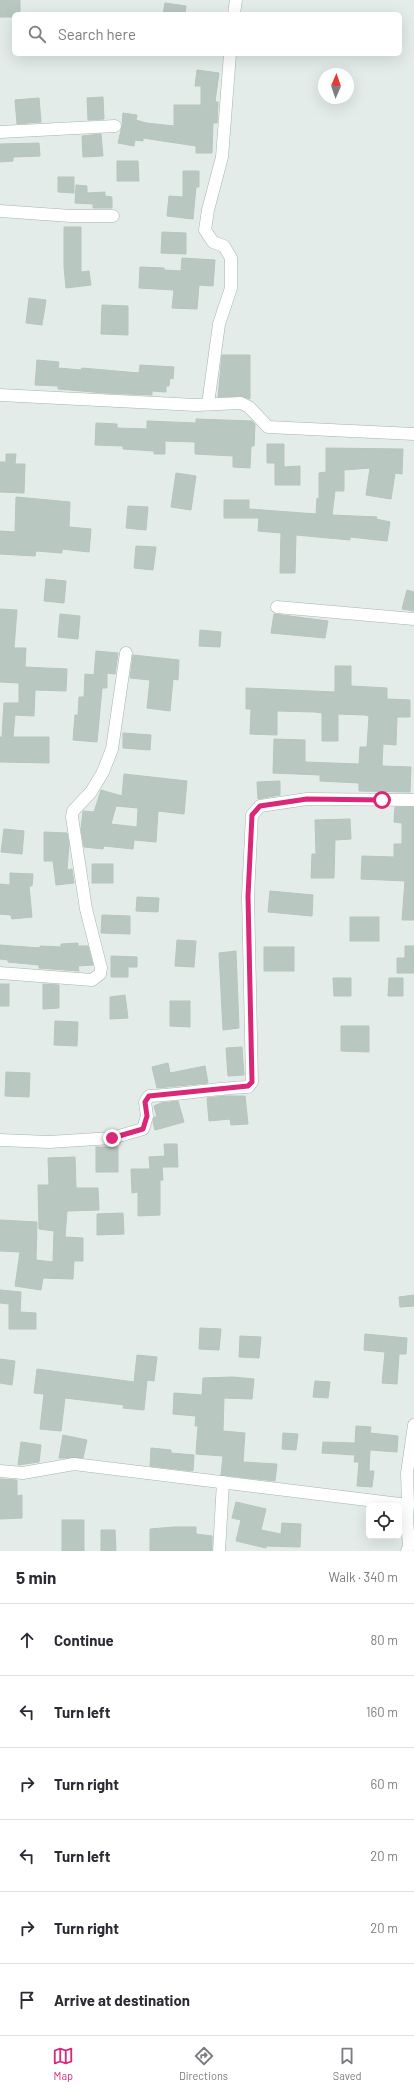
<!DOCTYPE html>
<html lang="en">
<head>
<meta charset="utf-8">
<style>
  :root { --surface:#fff; --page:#f2f2f3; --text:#2b2b33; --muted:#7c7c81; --line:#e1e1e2; --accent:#db2777 }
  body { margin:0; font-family:Barlow,sans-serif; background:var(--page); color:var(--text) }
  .controls { position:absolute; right:12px; bottom:12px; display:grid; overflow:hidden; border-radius:6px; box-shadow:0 4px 16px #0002 }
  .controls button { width:36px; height:36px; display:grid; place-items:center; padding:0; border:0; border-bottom:1px solid var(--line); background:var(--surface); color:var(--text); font:20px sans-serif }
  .compass { position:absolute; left:318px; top:68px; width:36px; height:36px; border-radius:50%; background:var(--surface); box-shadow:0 4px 16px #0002; rotate:2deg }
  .stop { position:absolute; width:12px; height:12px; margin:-9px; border:3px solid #db2777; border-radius:50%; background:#fff }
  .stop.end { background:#db2777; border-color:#fff; box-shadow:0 1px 4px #0008 }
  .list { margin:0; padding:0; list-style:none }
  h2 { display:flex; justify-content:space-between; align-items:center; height:52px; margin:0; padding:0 16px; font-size:17px }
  h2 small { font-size:13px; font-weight:400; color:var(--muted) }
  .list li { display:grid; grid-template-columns:26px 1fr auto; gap:12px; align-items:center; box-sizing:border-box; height:72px; padding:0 16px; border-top:1px solid var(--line) }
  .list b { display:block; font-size:15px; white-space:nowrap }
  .list em { font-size:13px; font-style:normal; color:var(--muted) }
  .icon { flex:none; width:22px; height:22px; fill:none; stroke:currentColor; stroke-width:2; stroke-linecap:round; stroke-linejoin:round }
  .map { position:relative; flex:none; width:414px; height:1551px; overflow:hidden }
  .search { position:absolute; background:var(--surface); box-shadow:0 4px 16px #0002; left:12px; right:12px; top:12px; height:44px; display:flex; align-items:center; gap:10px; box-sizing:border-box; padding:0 14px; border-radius:6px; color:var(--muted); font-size:15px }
  .sheet { height:484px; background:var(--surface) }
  nav { display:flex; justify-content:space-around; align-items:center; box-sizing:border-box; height:56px; border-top:1px solid var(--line); background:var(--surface); font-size:11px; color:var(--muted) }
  nav a { display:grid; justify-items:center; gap:2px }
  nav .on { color:var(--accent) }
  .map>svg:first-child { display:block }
  .building { fill:#b9c7c1; stroke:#b6c5be; fill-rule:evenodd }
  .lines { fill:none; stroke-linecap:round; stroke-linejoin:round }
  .minor-casing { stroke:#a6b4af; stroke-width:13 }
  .minor { stroke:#fff; stroke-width:12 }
  .route { stroke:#db2777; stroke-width:5 }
</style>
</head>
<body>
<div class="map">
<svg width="414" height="1551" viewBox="0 0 414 1551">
  <rect width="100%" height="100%" fill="#e3ece8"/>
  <g class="building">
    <path d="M0,0h20v14h-6v3h-14z"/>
    <path d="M165,3l21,3 -1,8h-22z"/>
    <path d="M197,70l22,3 -4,29h3l-1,21h-4l-1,30h-16v-7l-53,-8v3l-8,-1 -1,6 -16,-3 4,-17 1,-13 14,2 -1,5 10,3 28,3v-21h27v-19h-6z"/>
    <path d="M103,97l1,22 -16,1 -1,-22z"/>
    <path d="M39,98l2,24 -24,2 -2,-24z"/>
    <path d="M101,134l2,22 -20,1 -1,-21z"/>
    <path d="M39,143l1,13 -27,1v4l-13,1v-18z"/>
    <path d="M117,161h21l1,20h-22z"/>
    <path d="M183,171h16v16h-3l-3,32 -26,-3 2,-20 14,1z"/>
    <path d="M58,177h16v16l-16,-1z"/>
    <path d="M76,185l11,1v7l18,-1v4l7,1v11h-19v-4l-18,-1z"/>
    <path d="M64,227h17v45l8,-1 2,14 -25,3 -2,-21z"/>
    <path d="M162,232l24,1v21l-25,-1z"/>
    <path d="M182,258l33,2 -2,26 -14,-1 -2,24 -25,-1 2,-18 -35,-2 1,-21 24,1v2l17,1z"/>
    <path d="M29,298l17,2 -4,25 -16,-2z"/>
    <path d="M102,305l26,1v29l-27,-1z"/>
    <path d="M222,355h28v44l-9,-3 -23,1z"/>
    <path d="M37,360l22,2 -1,6 23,2 1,-2 57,5 1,-8 34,2 -1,12 -3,-1 -1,8h-3v6l-14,-1v4l-47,-2 -47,-4v-3l-23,-1z"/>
    <path d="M196,419l56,2 3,3 -1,22h-3l-1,22 -17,-1v-11l-38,-2v-12l-30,-1v13h-11v-3l-31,-2v-3l-28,-1 1,-22 21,1v4l30,1v-8l49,2z"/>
    <path d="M267,444h17v23l16,-1v19h-25v-22h-8z"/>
    <path d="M326,448l77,1 -1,25 -7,-1 -4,26 -25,-4 4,-27 -26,2v21h-9l-3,24 45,2 -1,2 14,3 -3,19 -37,-4v3l-54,-5 -1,38h-15l1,-40 -23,-2 1,-13h-35v-18h25v9l67,5 1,-16 2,1v-26l7,-1z"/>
    <path d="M6,454h10l-1,10h10l-1,29 -24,-1v-30h6z"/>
    <path d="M176,473l20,3 -5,34 -20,-3z"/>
    <path d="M16,497l54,5 -1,25 22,2 -2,23 -27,-3v4l-26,-2 -1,5 -35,-2v-23l15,1z"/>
    <path d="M128,506l20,1 -2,23 -20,-2z"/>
    <path d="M136,546l20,1 -3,23 -19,-2z"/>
    <path d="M46,579l20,2 -2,22 -20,-2z"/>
    <path d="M407,590l7,2v19l-12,-2z"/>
    <path d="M0,609l17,1 -3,38h12l-1,19 42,2 -1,22 -31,-1 -1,26 -19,-1 -2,22h36v26l-49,-1v-25h2l2,-34h15v-20l-19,-1z"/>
    <path d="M60,614l20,2 -2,23 -20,-2z"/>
    <path d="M274,614l54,7 -3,17 -54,-5z"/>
    <path d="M200,630l21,2 -1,15 -21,-1z"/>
    <path d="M96,651l22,2 -3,21 -8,-1v15h-5l-5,54 -24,-2 2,-25h3l1,-18h5l1,-23 9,1z"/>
    <path d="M133,655l46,5 -1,20 -5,-1 -3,32 -23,-3 3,-28 -20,-2z"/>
    <path d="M335,666h16v20l36,2v11l23,1v17h-13l-1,28 -13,-1 -1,22 29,1 -1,25 -51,-1v-8l-39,-2v-6l-47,-2 1,-34 31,1v22l54,2 1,-17h7l2,-31 -4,-1 -27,-1v27h-16v-28l-7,-1 -38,-1v24l-27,-1 1,-25h-5v-21l89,4z"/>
    <path d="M123,733l28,2 -1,15 -27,-2z"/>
    <path d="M124,774l63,7 -3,33 -26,-3 -2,31 -22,-2 -1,9 -29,-3 -1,3 -19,-2 -3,-18 2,-18 11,1 7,-22 21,6zM116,806l22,2 -1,19 -26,-3z"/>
    <path d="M280,781v14l-22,4 -1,-17z"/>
    <path d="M395,807h19v113h-12l3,-39 -44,-2 1,-23 32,1v-13h8v-21l-8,-1z"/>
    <path d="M350,819l1,20 -16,1 -1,38h-23l1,-24h4l-1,-34z"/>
    <path d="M4,829l20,2 -2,23 -21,-2z"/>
    <path d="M44,832l23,1 2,12 -2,25 5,-1 2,14 -18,2 -3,-24h-9z"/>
    <rect x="92" y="864" width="21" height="19"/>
    <path d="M10,873l23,1 -1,12h-3l3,31 -20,2 -1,-4 -11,-1v-30l10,1z"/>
    <path d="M270,891l43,4 -1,21 -44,-4z"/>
    <path d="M137,897l22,1 -1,14 -22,-1z"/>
    <path d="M102,915l28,1v18l-29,-1z"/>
    <rect x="350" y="917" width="29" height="24"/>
    <path d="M177,940l19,1 -2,26 -19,-1z"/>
    <path d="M78,943v3h10l5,19 -15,1 1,5 -40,-3v-3l-31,-3v-2l-8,-1v-14l40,3v-2l21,1v-3z"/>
    <path d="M405,946h9v27h-17v-15h8z"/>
    <rect x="264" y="947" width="30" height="24"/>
    <path d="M236,951l3,77 -16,2 -4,-77z"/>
    <path d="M111,956l26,1v10h-9v10h-17z"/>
    <path d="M333,978h18v18h-17z"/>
    <path d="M389,978h14v18h-15z"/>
    <rect x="0" y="984" width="9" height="22"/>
    <path d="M43,984l16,1v23l-16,1z"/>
    <path d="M125,995l3,23 -18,1v-22z"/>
    <path d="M170,1001h20v26l-20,-1z"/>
    <path d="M55,1021l23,1 -1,24 -23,-1z"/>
    <path d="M341,1026h28v26l-28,-1z"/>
    <path d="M242,1047l2,28 -16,1 -2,-28z"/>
    <path d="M168,1063l2,10 35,-7 3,17 -51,5 -5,-21z"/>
    <path d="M6,1072l24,1 -1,24 -24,-1z"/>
    <path d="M224,1096h21l3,28 -17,1 -1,-6 -21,2 -2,-23z"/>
    <path d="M178,1101l6,21 -29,8 -2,-8 1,-5h3l-3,-11 7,-3z"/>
    <path d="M164,1144h13l1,23h-16l1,13h-3v35l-22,1v-24l-6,1 -1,-24h19l-1,-12 16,-1z"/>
    <rect x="96" y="1147" width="22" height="25"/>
    <path d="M75,1157l1,31h22l1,22 -32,1 -2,26 18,1v23h-9l-1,18 -30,-1 -2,12 -26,-4 5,-34 -20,-1v-31l37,2 -1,38 17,2 1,-31 -15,-2 -1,-44h11l-1,-27z"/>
    <path d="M123,1213l1,21 -27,1v-21z"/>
    <path d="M0,1290l21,2 -1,20 16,1v16h-27v-25l-9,-1z"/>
    <path d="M414,1295v11l-14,1 -1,-10z"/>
    <path d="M200,1328l21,1 -2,21 -20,-1z"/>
    <path d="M365,1334l42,4 -1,16h-7l-2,30 -15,-1 3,-31 -21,-2z"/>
    <path d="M240,1336l21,1 -2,21 -20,-1z"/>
    <path d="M137,1355l20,2 -3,24 -7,-1 -3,30 -21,-2 1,-3 -59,-7 -4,33 -21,-2 4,-35 -10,-1 3,-24 97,13z"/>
    <path d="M0,1359l15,2 -3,24 -12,-2z"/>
    <path d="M233,1377l21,2 -2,20 -28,-1 -1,33 22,2 -2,29 34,2 -2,17 -54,-6 2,-19 -27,-2 2,-28h-3l1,-10 -23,-2 1,-21 28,2 1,-17z"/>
    <path d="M315,1381l15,1 -2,16 -15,-1z"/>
    <path d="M356,1426l15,1 -1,6 28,3 -1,16 -27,-2 -1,21h5l-2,16 -15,-1 2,-24h-5l1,-7 -33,-2 1,-11 32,1z"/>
    <path d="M283,1433l15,1 -2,16 -14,-1z"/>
    <path d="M63,1435l24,5 -4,18h-24z"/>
    <path d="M21,1442l20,3 -2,17 -21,3z"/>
    <path d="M151,1448l20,2v3l23,2 -1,16 -43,-5z"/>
    <path d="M0,1479l17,1v16l5,-1v23l-22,1z"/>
    <path d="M236,1502l30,7 -5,21 20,4 1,-11 19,1 -1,23 -34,-1v2l-30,-7 5,-21 -9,-2z"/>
    <rect x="62" y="1520" width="22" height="31"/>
    <path d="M174,1527h22v7l16,2v15h-62v-22z"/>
    <path d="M101,1530h14l1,21h-15z"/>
  </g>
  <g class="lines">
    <g class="minor-casing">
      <g id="minor">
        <path d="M234,14l2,-14"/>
        <path d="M0,132l115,-6"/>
        <path d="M0,211l71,5h42"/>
        <path d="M0,395l196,10 45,-2 8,4 19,20 146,7"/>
        <path d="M208,404l11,-80 12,-36v-30l-7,-12 -11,-4 -8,-12 3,-20 14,-53 8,-103"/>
        <path d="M277,607l137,12"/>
        <path d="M0,973l92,7 8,-6 1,-6 -15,-59 -14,-92 1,-6 18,-19 12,-20 9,-23 14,-96"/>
        <path d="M0,1140l49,2 63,-4 31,-9 4,-13 -2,-14 4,-6c33,-1 65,-8 99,-9l4,-5 -4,-186 4,-81 8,-9 47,-7 107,1"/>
        <path d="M0,1471l23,2 51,-9 334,41"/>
        <path d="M219,1551l4,-69"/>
        <path d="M407,1551l2,-5 -2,-28 1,-13 -1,-32 7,-48"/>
      </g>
    </g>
    <use href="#minor" class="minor"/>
  </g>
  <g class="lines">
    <path class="route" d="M112,1138l31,-9 4,-13 -2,-14 4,-6 99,-10 4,-4 -4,-186 4,-81 8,-9 47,-7 75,1"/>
  </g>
</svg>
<div class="controls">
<button><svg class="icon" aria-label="locate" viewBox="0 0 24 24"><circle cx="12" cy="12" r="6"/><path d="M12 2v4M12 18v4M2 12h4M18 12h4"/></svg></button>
</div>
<svg class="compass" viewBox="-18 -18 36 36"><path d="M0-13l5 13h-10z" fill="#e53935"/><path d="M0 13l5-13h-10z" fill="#7c7c81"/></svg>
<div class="stop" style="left:382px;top:800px"></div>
<div class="stop end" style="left:112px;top:1138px"></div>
<div class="search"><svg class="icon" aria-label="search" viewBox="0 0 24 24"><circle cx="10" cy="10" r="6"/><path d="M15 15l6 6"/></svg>Search here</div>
</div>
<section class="sheet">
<h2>5 min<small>Walk · 340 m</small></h2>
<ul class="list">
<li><svg class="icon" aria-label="ahead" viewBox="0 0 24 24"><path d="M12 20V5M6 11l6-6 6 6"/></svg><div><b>Continue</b></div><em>80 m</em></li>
<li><svg class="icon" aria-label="left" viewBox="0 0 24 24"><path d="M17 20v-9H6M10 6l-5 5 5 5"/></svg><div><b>Turn left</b></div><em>160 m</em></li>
<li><svg class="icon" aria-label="right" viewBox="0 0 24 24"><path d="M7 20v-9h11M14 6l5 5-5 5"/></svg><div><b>Turn right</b></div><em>60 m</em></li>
<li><svg class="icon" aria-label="left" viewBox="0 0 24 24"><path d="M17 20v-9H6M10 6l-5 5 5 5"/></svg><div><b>Turn left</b></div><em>20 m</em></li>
<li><svg class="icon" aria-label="right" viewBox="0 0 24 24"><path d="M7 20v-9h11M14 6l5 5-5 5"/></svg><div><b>Turn right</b></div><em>20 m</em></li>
<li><svg class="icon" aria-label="arrive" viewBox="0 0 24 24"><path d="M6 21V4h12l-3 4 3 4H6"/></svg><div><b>Arrive at destination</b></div></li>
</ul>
</section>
<nav>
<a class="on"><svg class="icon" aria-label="map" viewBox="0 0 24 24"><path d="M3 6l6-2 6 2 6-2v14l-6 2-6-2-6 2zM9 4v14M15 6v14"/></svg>Map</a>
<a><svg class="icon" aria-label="directions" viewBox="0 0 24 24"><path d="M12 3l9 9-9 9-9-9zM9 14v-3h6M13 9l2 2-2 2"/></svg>Directions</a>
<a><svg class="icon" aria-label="saved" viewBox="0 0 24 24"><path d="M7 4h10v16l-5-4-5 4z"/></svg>Saved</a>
</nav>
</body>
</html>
